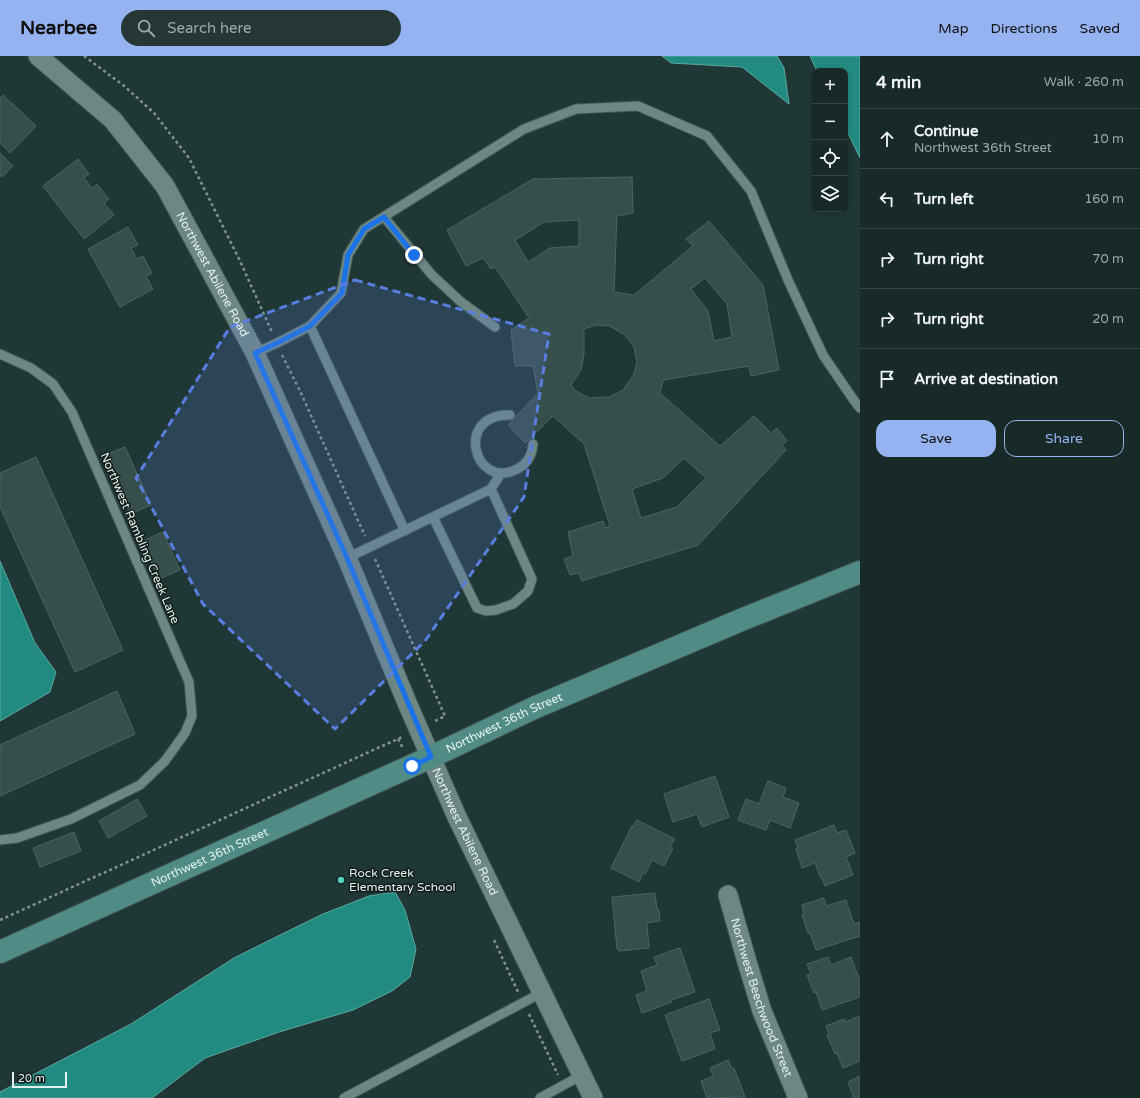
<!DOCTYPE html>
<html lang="en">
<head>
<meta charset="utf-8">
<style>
  :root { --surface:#182a28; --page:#253634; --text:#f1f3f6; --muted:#9fa7a8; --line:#364645; --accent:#95b2f1 }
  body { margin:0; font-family:"Varela Round",sans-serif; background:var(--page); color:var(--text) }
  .controls { position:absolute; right:12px; top:12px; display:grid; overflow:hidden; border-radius:8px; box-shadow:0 2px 6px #0003 }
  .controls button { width:36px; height:36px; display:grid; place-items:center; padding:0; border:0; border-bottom:1px solid var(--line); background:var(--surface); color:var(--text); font:20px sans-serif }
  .scale { position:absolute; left:12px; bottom:10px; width:55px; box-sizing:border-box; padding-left:4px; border:2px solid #e3f1ef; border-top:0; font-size:11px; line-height:14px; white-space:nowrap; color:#e3f1ef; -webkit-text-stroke:3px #121d1b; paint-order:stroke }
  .stop { position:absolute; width:12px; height:12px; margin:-9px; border:3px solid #1a73e8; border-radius:50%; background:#fff }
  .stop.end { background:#1a73e8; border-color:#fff; box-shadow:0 1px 4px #0008 }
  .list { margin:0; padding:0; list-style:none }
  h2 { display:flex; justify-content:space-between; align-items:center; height:52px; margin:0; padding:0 16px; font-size:17px }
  h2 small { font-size:13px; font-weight:400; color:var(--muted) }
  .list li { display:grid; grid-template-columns:26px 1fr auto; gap:12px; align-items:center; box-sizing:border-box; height:60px; padding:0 16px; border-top:1px solid var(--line) }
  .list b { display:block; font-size:15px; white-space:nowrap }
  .list p { margin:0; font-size:13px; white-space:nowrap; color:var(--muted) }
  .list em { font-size:13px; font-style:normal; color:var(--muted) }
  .actions { display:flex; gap:8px; padding:12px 16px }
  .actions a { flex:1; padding:9px 0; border:1px solid var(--accent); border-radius:12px; text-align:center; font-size:14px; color:var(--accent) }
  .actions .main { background:var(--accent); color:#111 }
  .icon { flex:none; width:22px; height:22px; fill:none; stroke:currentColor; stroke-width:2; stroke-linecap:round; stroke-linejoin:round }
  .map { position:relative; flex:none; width:860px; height:1042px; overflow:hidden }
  header { display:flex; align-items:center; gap:24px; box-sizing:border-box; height:56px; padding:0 20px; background:var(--accent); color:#111 }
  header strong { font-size:19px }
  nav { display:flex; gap:22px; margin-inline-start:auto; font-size:14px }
  .search { width:280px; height:36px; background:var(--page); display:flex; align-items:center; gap:10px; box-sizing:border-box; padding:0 14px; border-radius:22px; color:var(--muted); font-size:15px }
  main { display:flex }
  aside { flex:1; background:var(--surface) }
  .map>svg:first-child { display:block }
  .water { fill:#228b81; stroke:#5caaa2 }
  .building { fill:#374f4b; stroke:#4d6562; fill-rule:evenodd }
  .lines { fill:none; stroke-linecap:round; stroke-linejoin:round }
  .lane-casing { stroke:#405653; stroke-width:11 }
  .street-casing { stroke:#405653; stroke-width:21 }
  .secondary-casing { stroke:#405653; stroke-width:24 }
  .path { stroke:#809390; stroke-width:2.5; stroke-dasharray:3 3; stroke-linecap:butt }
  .lane { stroke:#6d8783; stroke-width:9 }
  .street { stroke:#6d8783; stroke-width:19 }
  .secondary { stroke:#508c85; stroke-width:22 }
  .route { stroke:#1a73e8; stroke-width:5 }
  .marked { fill:#587fdf; fill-opacity:0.2; stroke:#587fdf; stroke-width:3; stroke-dasharray:8 5; stroke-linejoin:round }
  .poi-dot { fill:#57cec1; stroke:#121d1b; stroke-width:1.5 }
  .labels { text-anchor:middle; stroke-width:3; stroke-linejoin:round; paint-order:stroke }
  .street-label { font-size:12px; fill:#e3f1ef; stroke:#121d1b }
  .poi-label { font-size:12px; fill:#e3f1ef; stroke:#121d1b; text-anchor:start }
</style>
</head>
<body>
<header>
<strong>Nearbee</strong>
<div class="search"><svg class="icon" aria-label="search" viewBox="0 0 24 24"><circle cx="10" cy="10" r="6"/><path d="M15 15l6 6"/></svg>Search here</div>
<nav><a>Map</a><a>Directions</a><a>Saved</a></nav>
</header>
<main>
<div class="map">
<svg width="860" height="1042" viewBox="0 0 860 1042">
  <rect width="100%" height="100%" fill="#203835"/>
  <g class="water">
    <path d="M662,0h115l7,12 5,36 -47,-37 -71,-4z"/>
    <path d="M810,0h50v102l-15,-31v-56h-28z"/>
    <path d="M0,505l35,82 21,29 -6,20 -50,29z"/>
    <path d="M395,836l10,18 11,39 -6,28 -18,14 -39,19 -74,22 -74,26 -53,40h-152v-6l131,-68 103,-66 38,-19 51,-25 46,-18z"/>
  </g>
  <g class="building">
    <path d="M3,39l33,31 -26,27 -10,-10v-45z"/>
    <path d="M0,97l13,13 -11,11 -2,-2z"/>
    <path d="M78,103l11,15 -5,4 8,10 5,-4 12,15 -5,4 10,12 -30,24 -41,-53z"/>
    <path d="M632,121l1,36 -16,3 -3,76 20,3 59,-49 -7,-7 23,-18 54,64 16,85 -28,6 -2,-10 -86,14 -3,13 60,53 34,-30 17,17 6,-5 10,13 -5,4 4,5 -88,95 -116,36 -3,-8 -9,2 -6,-16 9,-3 -5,-24 35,-11 2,7 5,-2 -26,-82 -31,-28 -28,27 -17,-18 30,-32 -5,-27h-18l-4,-36 18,-12 -34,-51 -4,2 -8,-11 -17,8 -19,-36 86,-51zM579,164v26l-29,2 -22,14 -13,-22 29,-18zM705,222l22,26 5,33 -18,4 -6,-30 -17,-22zM596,269l14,1 15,9 9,12 3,15 -3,12 -11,16 -14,7 -20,1 -13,-7 -5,-6 10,-15 3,-16v-25zM684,402l22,20 -29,29 -36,11 -9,-29 31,-11z"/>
    <path d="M128,171l10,18 -7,3 6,11 6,-3 9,17 -6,3 7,13 -33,18 -32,-58z"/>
    <path d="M125,391l26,58 -21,9 -25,-59z"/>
    <path d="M36,401l87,193 -48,22 -75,-165v-34z"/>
    <path d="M163,476l17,38 -21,9 -17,-38z"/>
    <path d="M117,635l18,43 -135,62v-51z"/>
    <path d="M715,720l14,41 -27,10 -5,-13 -24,8 -9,-28z"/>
    <path d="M768,725l18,7 -3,9 16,6 -9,25 -20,-8 -4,10 -28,-10 8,-21 13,5z"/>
    <path d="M137,743l10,17 -39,22 -9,-17z"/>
    <path d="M637,764l38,19 -5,8 3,1 -9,18 -12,-6 -7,14 -2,-1 -4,9 -28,-14 21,-42 1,1z"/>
    <path d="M834,769l3,8 9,-3 9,23 -9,4 7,18 -28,11 -3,-8h-1l-6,-15 -13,5 -6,-19 2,-1 -3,-8z"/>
    <path d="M74,776l7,19 -41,16 -7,-19z"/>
    <path d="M655,837l2,17h2l1,11 -13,2 2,25 -30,3v-2h-2l-5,-52z"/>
    <path d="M824,842l2,8 20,-6 8,24 6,-2v14l-44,14 -6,-17h-2l-6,-18 2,-1 -2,-9z"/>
    <path d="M680,892l15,44 -24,8 1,2 -30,11 -6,-18 11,-4 -6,-20 16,-6 -3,-8z"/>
    <path d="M828,901l3,8 20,-8 9,24v16l-38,13 -6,-18 -2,1 -7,-18 4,-1 -4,-10z"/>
    <path d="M709,943l11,31 -10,3 5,16 -33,12 -17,-46z"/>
    <path d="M860,960v45l-17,7 -6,-15 -2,1 -8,-19 2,-1 -3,-8 18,-7 1,3z"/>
    <path d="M728,1004l4,9 2,-1 11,29 -38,1 -6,-17 12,-5 -3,-8z"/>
    <path d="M860,1020v22h-6l-6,-16z"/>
  </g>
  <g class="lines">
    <g class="lane-casing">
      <g id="lane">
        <path d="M384,161l48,58 28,26 35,26"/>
        <path d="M310,270l95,205"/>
        <path d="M255,297l22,-10 33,-17 31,-33 7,-38 16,-26 160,-100 52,-20 62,-3 69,30 44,55 37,89 35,75 30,44 7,9"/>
        <path d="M0,298l31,14 22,16 19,28 117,270 3,34 -7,17 -20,28 -25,24 -69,34 -54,19 -17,2"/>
        <path d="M510,359c-56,-1 -36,74 5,55 12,-5 17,-14 18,-26"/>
        <path d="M433,461l44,91 9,3 10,-1 17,-6 15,-13 4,-12 -41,-90"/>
        <path d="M347,502l144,-69 10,-16"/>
        <path d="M344,1042l197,-105"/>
        <path d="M540,1042l42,-23"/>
      </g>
    </g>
    <g class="street-casing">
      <g id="street">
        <path id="s1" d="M38,0l75,64 52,66 90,167 92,205 61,147 49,112 136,281"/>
        <path id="s2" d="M728,839l19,67 15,49 36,87"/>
      </g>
    </g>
    <g class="secondary-casing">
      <g id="secondary">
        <path id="s3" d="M0,896l431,-195 105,-50 205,-87 119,-48"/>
      </g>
    </g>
    <g class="path">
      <path d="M84,0l39,29 31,28 35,45 51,103 32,71"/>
      <path d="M282,299l18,36 65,145"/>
      <path d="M375,503l70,157 -10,5"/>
      <path d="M398,683l5,9"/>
      <path d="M0,864l402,-183"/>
      <path d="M494,884l24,52"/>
      <path d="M529,958l29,61"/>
    </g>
    <use href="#lane" class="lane"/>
    <use href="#street" class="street"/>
    <use href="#secondary" class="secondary"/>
  </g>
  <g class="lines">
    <path class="route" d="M412,710l19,-9 -84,-199 -92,-205 22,-10 33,-17 32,-33 6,-38 16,-26 20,-12 30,38"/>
  </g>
  <path class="marked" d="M355,224l194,54 -25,163 -99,144 -90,88 -132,-125 -67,-126 94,-151z"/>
  <circle class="poi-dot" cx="341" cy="824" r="4"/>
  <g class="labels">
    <g class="street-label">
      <text dy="4" stroke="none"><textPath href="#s1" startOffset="283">Northwest Abilene Road</textPath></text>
      <text transform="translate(140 482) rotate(67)" y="4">Northwest Rambling Creek Lane</text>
      <text dy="4" stroke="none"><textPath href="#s3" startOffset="554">Northwest 36th Street</textPath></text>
      <text dy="4" stroke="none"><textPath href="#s1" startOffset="895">Northwest Abilene Road</textPath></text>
      <text dy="4" stroke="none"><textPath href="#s3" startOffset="230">Northwest 36th Street</textPath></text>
      <text dy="4" stroke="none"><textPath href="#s2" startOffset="108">Northwest Beechwood Street</textPath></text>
    </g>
    <g class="poi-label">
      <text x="349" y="821">Rock Creek<tspan x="349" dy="14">Elementary School</tspan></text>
    </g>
  </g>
</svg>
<div class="controls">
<button>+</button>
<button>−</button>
<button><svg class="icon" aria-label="locate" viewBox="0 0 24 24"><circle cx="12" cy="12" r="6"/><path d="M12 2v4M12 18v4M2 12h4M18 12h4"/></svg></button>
<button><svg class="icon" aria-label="layers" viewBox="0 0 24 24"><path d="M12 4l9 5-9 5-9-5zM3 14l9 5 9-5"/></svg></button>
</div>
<div class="scale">20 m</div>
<div class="stop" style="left:412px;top:710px"></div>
<div class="stop end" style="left:414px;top:199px"></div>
</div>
<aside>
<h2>4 min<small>Walk · 260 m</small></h2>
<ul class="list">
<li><svg class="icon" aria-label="ahead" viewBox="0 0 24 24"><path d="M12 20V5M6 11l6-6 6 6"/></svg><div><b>Continue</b><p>Northwest 36th Street</p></div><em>10 m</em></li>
<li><svg class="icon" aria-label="left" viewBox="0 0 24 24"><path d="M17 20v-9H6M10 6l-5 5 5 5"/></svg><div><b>Turn left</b></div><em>160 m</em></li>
<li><svg class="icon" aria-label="right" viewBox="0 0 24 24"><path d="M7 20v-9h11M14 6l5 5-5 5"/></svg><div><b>Turn right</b></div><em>70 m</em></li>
<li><svg class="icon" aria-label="right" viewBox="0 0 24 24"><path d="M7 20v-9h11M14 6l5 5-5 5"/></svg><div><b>Turn right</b></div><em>20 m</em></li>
<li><svg class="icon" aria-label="arrive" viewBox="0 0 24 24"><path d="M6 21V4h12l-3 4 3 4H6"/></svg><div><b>Arrive at destination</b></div></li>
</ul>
<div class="actions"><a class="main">Save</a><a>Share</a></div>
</aside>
</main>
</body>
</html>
